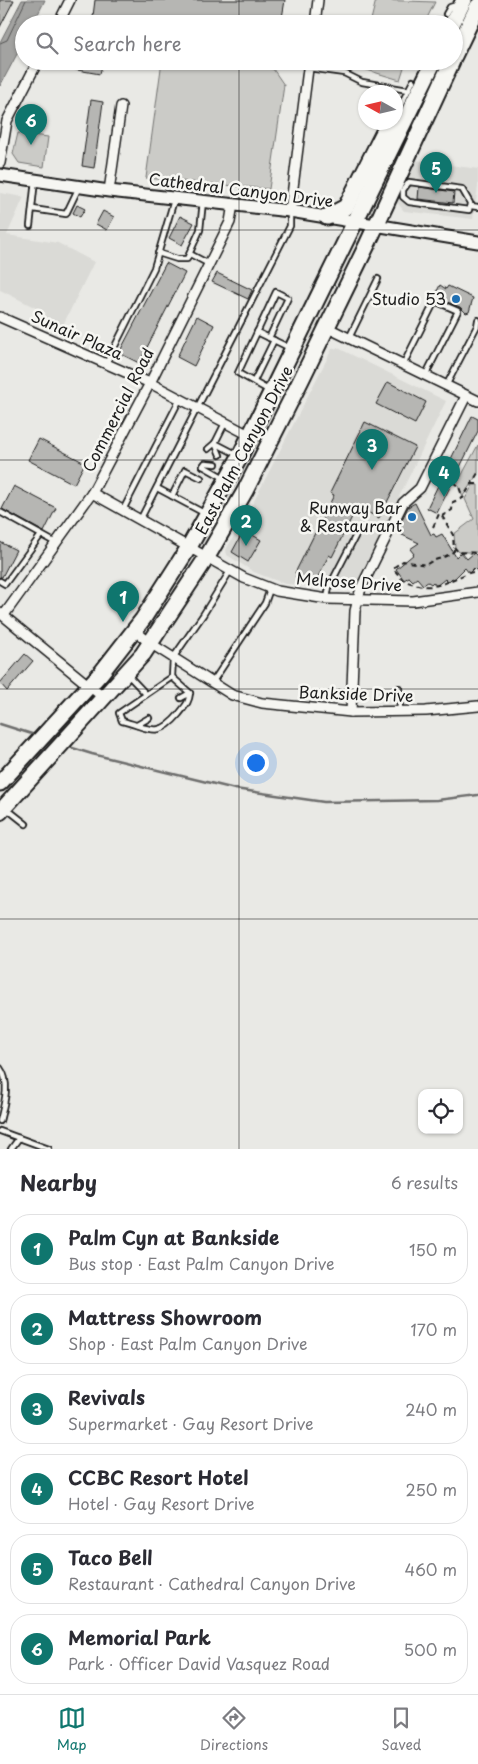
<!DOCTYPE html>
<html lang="en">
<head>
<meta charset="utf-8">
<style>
  :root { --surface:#fff; --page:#f2f2f3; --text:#2b2b33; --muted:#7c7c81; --line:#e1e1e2; --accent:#0f766e }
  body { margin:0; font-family:"Playpen Sans",sans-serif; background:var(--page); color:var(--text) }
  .controls { position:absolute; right:15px; bottom:15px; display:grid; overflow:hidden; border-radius:10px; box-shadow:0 1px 4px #0004 }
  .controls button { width:45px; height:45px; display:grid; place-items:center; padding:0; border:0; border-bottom:1px solid var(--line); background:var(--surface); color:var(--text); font:25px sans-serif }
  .compass { position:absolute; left:358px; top:85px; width:45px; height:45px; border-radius:50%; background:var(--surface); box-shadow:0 1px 4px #0004; rotate:278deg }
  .you { position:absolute; left:255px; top:762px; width:18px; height:18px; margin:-12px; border:4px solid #fff; border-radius:50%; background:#1a73e8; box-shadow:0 0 0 8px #1a73e833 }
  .badge { display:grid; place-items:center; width:32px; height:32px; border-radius:50%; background:var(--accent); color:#fff; font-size:16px; font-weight:700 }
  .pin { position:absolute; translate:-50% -41px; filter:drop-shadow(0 1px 2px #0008) }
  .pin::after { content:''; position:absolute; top:26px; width:18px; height:15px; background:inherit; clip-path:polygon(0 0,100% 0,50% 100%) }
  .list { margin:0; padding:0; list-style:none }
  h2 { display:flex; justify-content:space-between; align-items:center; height:65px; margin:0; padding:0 20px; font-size:21px }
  h2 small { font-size:16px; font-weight:400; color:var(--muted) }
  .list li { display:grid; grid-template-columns:32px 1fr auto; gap:15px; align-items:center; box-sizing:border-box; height:70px; margin:0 10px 10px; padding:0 10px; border:1px solid var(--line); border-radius:20px }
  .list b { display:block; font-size:19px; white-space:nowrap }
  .list p { margin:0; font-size:16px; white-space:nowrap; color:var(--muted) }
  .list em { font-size:16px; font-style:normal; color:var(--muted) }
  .icon { flex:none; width:28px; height:28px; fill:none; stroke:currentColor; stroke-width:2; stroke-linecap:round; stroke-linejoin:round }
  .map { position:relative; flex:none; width:478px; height:1149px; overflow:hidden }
  .search { position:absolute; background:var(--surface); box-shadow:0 1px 4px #0004; left:15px; right:15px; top:15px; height:55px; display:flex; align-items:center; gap:12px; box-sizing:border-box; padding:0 18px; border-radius:28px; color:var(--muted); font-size:19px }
  .sheet { height:545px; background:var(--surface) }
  nav { display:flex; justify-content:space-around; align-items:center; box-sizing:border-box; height:70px; border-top:1px solid var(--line); background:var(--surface); font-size:14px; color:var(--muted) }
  nav a { display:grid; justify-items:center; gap:2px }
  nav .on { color:var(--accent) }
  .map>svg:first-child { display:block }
  .built { fill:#dadad6 }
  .green { fill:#cbcbc7; stroke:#747472 }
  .water { fill:#a3a3a1; stroke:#6d6d6c }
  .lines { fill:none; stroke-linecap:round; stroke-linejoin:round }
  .shore { stroke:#525251; stroke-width:1 }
  .stream { stroke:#6d6d6c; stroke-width:2.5 }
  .building { fill:#b6b6b3; stroke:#1c1c1c }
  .service-casing { stroke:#1c1c1c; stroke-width:8 }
  .minor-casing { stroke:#1c1c1c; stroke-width:12 }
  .tertiary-casing { stroke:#1c1c1c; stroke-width:15 }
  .primary-casing { stroke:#1c1c1c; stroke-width:19 }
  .path { stroke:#1c1c1c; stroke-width:2; stroke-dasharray:5 4; stroke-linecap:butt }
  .service { stroke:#f6f6f2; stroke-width:4.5 }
  .minor { stroke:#f6f6f2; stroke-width:9 }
  .tertiary { stroke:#f6f6f2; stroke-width:11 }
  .primary { stroke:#f6f6f2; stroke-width:15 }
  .grid { fill:none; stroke:#1c1c1c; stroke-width:1; stroke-opacity:0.55 }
  .poi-dot { fill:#1f6fb2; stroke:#f6f6f2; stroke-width:2 }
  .labels { text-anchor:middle; stroke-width:5; stroke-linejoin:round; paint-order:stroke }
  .street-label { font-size:16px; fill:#1c1c1c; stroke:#f6f6f2 }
  .poi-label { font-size:16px; fill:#1c1c1c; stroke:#f6f6f2; text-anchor:end }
</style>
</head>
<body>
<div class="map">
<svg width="478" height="1149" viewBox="0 0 478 1149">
  <rect width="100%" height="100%" fill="#e9e9e5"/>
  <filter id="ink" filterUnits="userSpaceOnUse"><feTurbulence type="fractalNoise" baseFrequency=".02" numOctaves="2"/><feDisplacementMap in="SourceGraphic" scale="10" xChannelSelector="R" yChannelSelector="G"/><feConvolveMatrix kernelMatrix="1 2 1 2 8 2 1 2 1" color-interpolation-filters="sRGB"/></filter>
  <g filter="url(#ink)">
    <g class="built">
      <path d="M415,160l63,9v18l-5,32 -69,-8 -8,-10z"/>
      <path d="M0,193l24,4 -17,38 51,8 36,19 -33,67 -18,-9 3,-7 -46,-23z"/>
      <path d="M338,348l108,53 -92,188 -69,-5 -31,-12 -27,-17 -1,-5 27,-47 79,-154z"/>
    </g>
    <g class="green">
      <path d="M376,0l59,2 -11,22h-54z"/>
      <path d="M162,61h56l55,8 11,16 -15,104 -123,-11z"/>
      <path d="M359,61h47l-6,19 -43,-13z"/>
      <path d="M18,133l30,4 -4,30 -25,-4 -6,-9z"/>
      <path d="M478,445v28l-15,23 -6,-12z"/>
      <path d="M473,485h5v67h-19l-4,-5 -1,-13 20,-15 -9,-20z"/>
    </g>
    <path class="water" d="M22,0h23l-12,24h-9v17l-24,45v-44z"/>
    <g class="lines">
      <path class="shore" d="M0,43l7,-3 19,-40"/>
      <g class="stream">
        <path d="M0,724l35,11"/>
        <path d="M66,746l26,8 143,35 89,13 113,-2 41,-5"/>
      </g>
    </g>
    <g class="building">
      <path d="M0,0h14l-14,27z"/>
      <path d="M95,0h190l-4,24h-189z"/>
      <path d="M50,61h53l-3,13 -51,-9z"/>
      <path d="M91,100l12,2 -9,66 -12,-2z"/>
      <path d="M419,187l35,5 -1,11 -35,-4z"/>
      <path d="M77,205l8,4 -5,8 -7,-4z"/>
      <path d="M103,211l11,6 -7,13 -11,-6z"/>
      <path d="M180,216l14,7 -12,22 -13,-7z"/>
      <path d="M166,263l19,10 -46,90 -20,-10z"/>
      <path d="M217,273l35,17 -4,9 -36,-17z"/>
      <path d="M440,285l6,4 2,-3 25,12 -4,14 -3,1 -6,-6 -26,-10z"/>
      <path d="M197,316l17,9 -20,41 -17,-9z"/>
      <path d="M388,382l38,20 -11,22 -39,-20z"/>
      <path d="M472,416l6,3v12l-41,82 -10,-5z"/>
      <path d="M365,422l50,25 -36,71 -22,-11 -25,50 -3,-2 -13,26 -21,-4 2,-3 -2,-1 39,-78 -4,-2z"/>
      <path d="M39,439l46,24 -11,21 -46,-24z"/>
      <path d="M14,486l42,22 -12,24 -42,-23z"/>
      <path d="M415,503l16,32 3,-1 2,3 6,-3 14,23 5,-5 6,7 7,-6 4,4v15l-4,-4 -5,5 -4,-5 -11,11 -2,-1 -4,4 -3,-3 -9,7 -3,-4 -2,2 -3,-2 -5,3 -6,-7 -4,3 -4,-4 -5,3 -8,-11 18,-15 -4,-5 9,-6 -23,-11 12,-25z"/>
      <path d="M244,530l17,10 -13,22 -16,-10z"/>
      <path d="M0,542l16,8 -14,27h-2z"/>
      <path d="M25,654l8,7 -26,30 -7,-8z"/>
    </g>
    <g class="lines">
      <g class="service-casing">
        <g id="service">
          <path d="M446,14l4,-7 7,-2"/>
          <path d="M308,68l36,5 18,9 46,8"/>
          <path d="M397,112l16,-31"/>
          <path d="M409,182l53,7 8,14 -1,7 -60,-8 -6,-5v-7z"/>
          <path d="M471,206l7,1"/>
          <path d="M33,209l33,5 13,-27"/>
          <path d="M30,226l5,-46"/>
          <path d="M158,253l19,6h10l13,-29 3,-29"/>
          <path d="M190,254l19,10"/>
          <path d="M257,332l33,16"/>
          <path d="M269,338l19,-40 -12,-6 -38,81 32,18"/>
          <path d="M349,338l29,-59"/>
          <path d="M106,364l48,-96 20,-68"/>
          <path d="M403,365l32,-64 23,10 -33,65"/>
          <path d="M254,381l20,-41"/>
          <path d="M446,386l31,-60 1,-6"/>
          <path d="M225,423l-10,20 23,12"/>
          <path d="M215,443l5,12"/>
          <path d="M208,449l7,-6"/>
          <path d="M203,466l23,13"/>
          <path d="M203,466l2,-3 11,1"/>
          <path d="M201,478l-16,-8 -13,26 32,17"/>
          <path d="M157,488l15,8"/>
          <path d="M123,510l57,-111"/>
          <path d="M0,512l56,31"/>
          <path d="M140,520l150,-294v-13"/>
          <path d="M0,581l5,3 36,-49"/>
          <path d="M327,599l2,-12 28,-54"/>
          <path d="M127,674l19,20"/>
          <path d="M172,677l18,16c-1,10 -5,13 -11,21 -21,25 -29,14 -57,7l-3,-8z"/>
          <path d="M172,677l1,-19 30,-43 27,-44"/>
          <path d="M212,683l53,-80 5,-14"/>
          <path d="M399,688l1,24"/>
          <path d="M181,698l9,-5"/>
          <path d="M137,725l12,-7"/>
          <path d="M7,809l19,15"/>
          <path d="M0,1068c11,14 4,37 0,53"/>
          <path d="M0,1131l49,18"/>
          <path d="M11,1149l8,-11"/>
        </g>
      </g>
      <g class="minor-casing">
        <g id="minor">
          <path d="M58,24l12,-24"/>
          <path d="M315,24l3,-24"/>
          <path d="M0,163l7,-42 31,-60"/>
          <path d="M109,191l12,-85"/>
          <path d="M290,211l19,-150"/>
          <path d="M0,317l150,66 99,52"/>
          <path d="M326,327l152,74"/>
          <path d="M92,493l152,85 33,13 50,8 86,2 65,-9"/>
          <path d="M0,613l104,85"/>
          <path d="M4,615l88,-122 58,-110 80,-161 3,-18"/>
          <path d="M134,630l16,13 82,52 30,8 89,9 75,-1 52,-5"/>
          <path d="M351,712l4,-101 6,-23 42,-85 17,-15 46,-92"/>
        </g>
      </g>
      <g class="tertiary-casing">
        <path id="tertiary" d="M0,175l109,16 181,20 188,31"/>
      </g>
      <g class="primary-casing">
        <g id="primary">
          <path d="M452,24l12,-24"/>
          <path d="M454,56l24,-50"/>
          <path d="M327,217l19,-10 43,-85"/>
          <path d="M0,783l101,-110 42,-54 46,-72 49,-87 196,-399"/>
          <path d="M0,812l143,-158 64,-97 38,-66 56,-111 66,-135 85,-184"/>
        </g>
      </g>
      <g class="path">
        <path d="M453,482l6,5 4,11"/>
        <path d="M472,484h6"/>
        <path d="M442,516l11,19 1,16c-11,9 -20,7 -28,14l-23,-4 -10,7c12,15 8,12 25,17 24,6 38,-11 60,-14"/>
        <path d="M433,527l6,-13 3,2 10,-6 1,-8 10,-4 15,-25"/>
        <path d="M454,547l4,5 20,1"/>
      </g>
      <use href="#service" class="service"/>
      <use href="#minor" class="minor"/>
      <use href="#tertiary" class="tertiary"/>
      <use href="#primary" class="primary"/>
    </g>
  </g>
  <path class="grid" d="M239,0v24M239,61v1088M0,230h478M0,460h478M0,689h478M0,919h478"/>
  <g class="poi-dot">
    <circle cx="456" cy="299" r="5"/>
    <circle cx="412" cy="517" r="5"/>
  </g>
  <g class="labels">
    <g class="street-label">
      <text transform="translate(241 190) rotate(7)" y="6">Cathedral Canyon Drive</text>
      <text transform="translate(77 335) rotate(24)" y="6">Sunair Plaza</text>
      <text transform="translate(118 410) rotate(-63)" y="6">Commercial Road</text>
      <text transform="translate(244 450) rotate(-62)" y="6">East Palm Canyon Drive</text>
      <text transform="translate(349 582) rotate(4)" y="6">Melrose Drive</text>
      <text transform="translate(356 694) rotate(2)" y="6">Bankside Drive</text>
    </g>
    <g class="poi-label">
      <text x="446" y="305">Studio 53</text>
      <text x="402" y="514">Runway Bar<tspan x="402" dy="18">&amp; Restaurant</tspan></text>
    </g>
  </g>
</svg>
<div class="controls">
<button><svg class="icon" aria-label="locate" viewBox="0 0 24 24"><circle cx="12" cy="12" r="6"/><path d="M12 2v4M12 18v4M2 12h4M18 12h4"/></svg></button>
</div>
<svg class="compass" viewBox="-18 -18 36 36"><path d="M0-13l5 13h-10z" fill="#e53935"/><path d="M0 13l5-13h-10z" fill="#7c7c81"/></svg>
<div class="you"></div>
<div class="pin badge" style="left:123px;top:622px">1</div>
<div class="pin badge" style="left:246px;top:546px">2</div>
<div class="pin badge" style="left:372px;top:470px">3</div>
<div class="pin badge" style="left:444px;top:497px">4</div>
<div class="pin badge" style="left:436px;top:193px">5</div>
<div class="pin badge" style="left:31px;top:145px">6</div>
<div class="search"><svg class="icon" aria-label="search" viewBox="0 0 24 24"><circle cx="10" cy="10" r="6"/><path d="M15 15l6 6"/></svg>Search here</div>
</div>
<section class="sheet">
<h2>Nearby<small>6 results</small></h2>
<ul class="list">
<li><span class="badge">1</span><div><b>Palm Cyn at Bankside</b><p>Bus stop · East Palm Canyon Drive</p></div><em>150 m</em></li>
<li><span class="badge">2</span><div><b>Mattress Showroom</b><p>Shop · East Palm Canyon Drive</p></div><em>170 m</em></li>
<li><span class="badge">3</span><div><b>Revivals</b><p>Supermarket · Gay Resort Drive</p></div><em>240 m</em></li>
<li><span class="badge">4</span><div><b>CCBC Resort Hotel</b><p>Hotel · Gay Resort Drive</p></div><em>250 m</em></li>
<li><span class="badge">5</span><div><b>Taco Bell</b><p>Restaurant · Cathedral Canyon Drive</p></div><em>460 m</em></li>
<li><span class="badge">6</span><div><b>Memorial Park</b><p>Park · Officer David Vasquez Road</p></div><em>500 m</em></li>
</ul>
</section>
<nav>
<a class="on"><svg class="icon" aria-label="map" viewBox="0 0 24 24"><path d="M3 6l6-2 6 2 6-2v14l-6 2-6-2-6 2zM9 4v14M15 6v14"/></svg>Map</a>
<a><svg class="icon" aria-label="directions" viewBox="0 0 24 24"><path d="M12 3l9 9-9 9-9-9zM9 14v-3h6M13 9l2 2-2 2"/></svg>Directions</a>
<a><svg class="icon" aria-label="saved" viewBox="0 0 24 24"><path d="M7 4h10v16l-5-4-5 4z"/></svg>Saved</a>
</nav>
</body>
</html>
